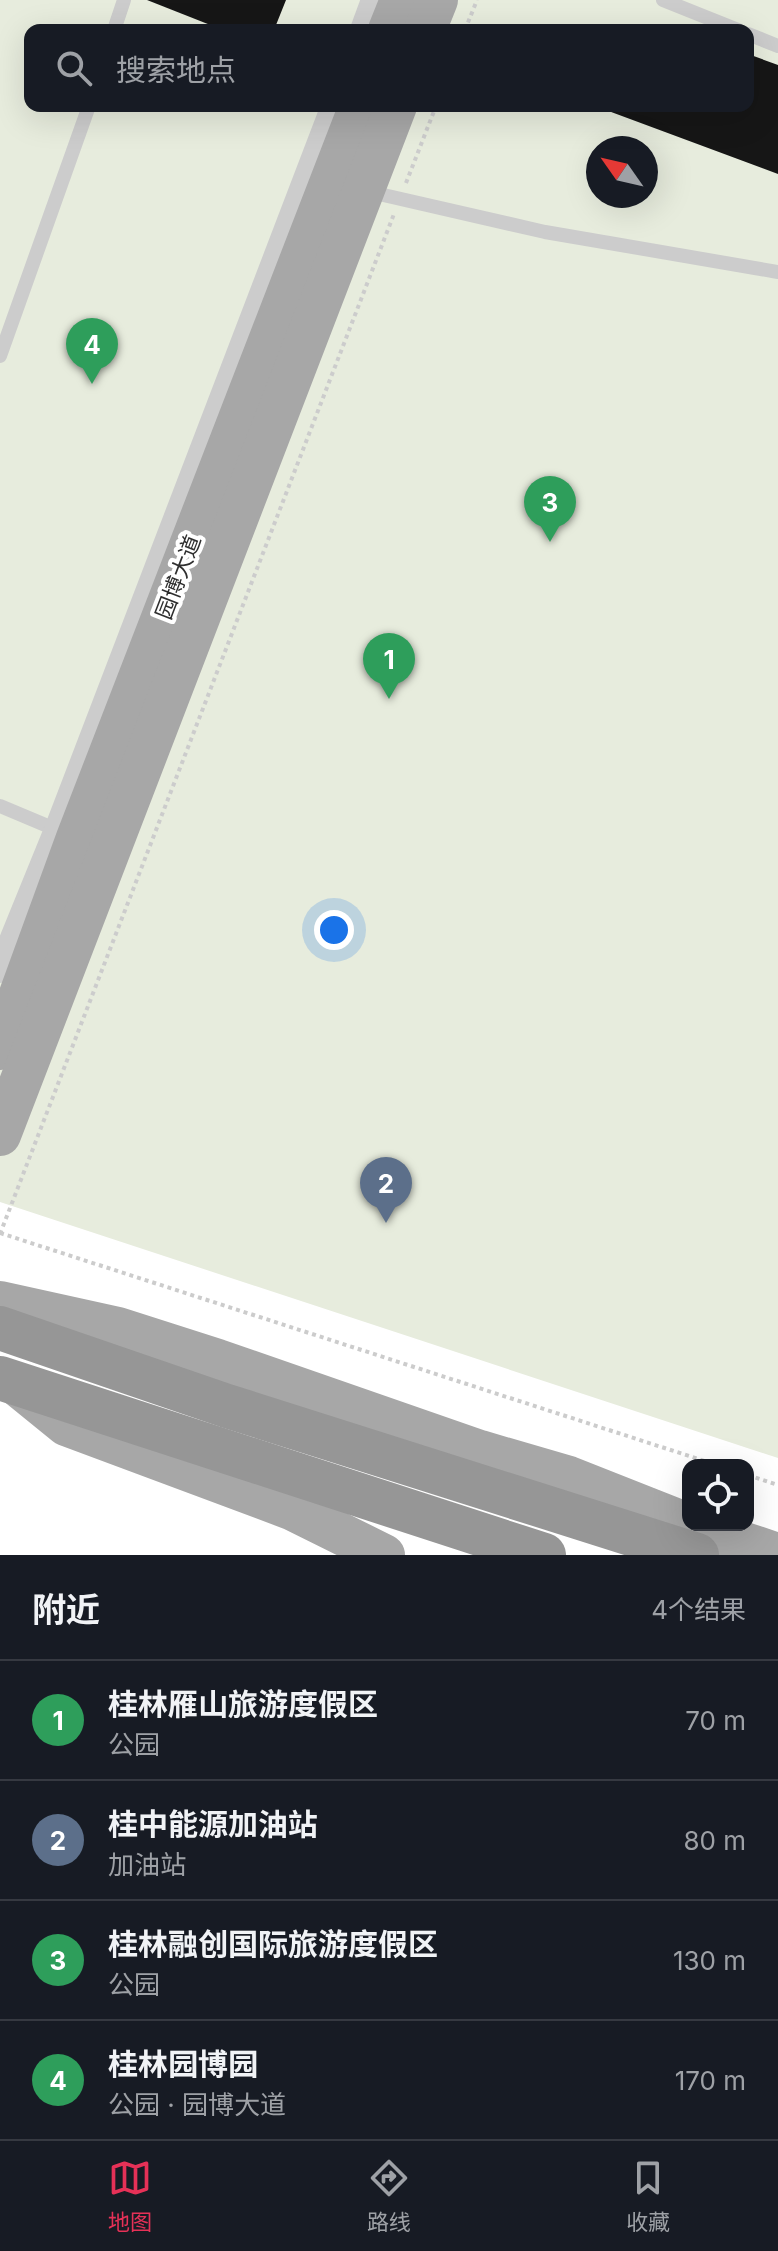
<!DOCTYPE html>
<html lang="zh">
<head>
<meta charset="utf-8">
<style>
  :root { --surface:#171b24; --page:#242831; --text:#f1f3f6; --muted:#9ea1a6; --line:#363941; --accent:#e63157 }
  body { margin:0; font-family:Inter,"Noto Sans SC",sans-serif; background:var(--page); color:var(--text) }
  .controls { position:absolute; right:24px; bottom:24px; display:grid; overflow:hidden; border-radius:16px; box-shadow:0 8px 32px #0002 }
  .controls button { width:72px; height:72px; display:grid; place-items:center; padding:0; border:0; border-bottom:2px solid var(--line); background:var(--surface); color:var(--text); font:40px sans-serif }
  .compass { position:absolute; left:586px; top:136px; width:72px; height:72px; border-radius:50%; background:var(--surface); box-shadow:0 8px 32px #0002; rotate:304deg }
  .you { position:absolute; left:334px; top:930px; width:28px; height:28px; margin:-20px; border:6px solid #fff; border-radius:50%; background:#1a73e8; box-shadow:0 0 0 12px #1a73e833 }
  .badge { display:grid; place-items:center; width:52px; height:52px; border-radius:50%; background:var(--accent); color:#fff; font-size:26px; font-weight:700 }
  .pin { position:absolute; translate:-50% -66px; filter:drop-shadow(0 2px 4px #0008) }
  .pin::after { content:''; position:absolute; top:42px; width:28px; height:24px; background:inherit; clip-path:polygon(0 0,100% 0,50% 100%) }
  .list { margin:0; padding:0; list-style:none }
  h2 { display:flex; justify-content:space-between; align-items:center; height:104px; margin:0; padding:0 32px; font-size:34px }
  h2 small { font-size:26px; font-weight:400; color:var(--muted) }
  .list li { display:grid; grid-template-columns:52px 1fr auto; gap:24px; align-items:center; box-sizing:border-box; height:120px; padding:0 32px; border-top:2px solid var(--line) }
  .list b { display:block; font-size:30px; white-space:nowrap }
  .list p { margin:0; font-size:26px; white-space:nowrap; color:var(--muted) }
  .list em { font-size:26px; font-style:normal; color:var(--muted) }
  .icon { flex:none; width:44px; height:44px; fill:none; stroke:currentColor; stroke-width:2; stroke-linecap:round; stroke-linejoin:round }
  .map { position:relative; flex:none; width:778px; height:1555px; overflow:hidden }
  .search { position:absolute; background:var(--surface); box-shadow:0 8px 32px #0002; left:24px; right:24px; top:24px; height:88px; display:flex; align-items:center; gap:20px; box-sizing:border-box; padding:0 28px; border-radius:16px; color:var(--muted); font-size:30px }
  .sheet { height:584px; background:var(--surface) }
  nav { display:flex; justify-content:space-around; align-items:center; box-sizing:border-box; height:112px; border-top:2px solid var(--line); background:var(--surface); font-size:22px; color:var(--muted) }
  nav a { display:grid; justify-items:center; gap:4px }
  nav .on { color:var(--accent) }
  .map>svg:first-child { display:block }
  .green { fill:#e7ecdd; fill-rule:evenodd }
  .building { fill:#161616 }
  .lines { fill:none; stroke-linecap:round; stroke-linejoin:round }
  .path { stroke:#ccc; stroke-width:4; stroke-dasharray:4 4; stroke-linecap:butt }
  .lane { stroke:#ccc; stroke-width:14 }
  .street { stroke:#ccc; stroke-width:26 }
  .primary { stroke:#a7a7a7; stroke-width:42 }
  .highway { stroke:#969696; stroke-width:44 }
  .labels { text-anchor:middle; stroke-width:8; stroke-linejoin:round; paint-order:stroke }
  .street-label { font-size:22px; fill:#2f2f2f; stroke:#fff }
</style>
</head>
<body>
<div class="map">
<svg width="778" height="1555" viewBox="0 0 778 1555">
  <rect width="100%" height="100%" fill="#fff"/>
  <path class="green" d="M0,0h778v1458l-778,-256zM30,30h718v76h-718zM598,148h48v48h-48z"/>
  <g class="building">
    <path d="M147,0h139l-12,30h-51z"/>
    <path d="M748,54l30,11v109l-183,-68h153z"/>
  </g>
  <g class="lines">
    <g class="path">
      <path d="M465,30l12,-30"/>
      <path d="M406,183l30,-77"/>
      <path d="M0,1233l717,232"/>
      <path d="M0,1234l394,-1020"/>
      <path d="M748,1475l30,10"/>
    </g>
    <g class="lane">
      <path d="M663,0l75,30"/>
      <path d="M114,30l10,-30"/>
      <path d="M748,34l30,12"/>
      <path d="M366,191l179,41 233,40"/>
      <path d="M0,356l89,-250"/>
      <path d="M0,806l62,26"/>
    </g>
    <g class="street">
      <path d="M363,30l11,-30"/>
      <path d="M0,970l57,-140 277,-724"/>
    </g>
    <g class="primary">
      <path d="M389,30l12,-30"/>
      <path d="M425,30l12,-30"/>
      <path d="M0,1049l77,-211 283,-732"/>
      <path d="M0,1135l396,-1029"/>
      <path d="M0,1302l118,26 100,32 262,91 89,26 119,47"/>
      <path d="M18,1386l48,39 225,84 93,46"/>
      <path d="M690,1525l88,29"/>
    </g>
    <g class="highway">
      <path d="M0,1328l227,78 470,149"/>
      <path d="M0,1378l544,177"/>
    </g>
  </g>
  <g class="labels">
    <g class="street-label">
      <text transform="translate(178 577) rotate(-69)" y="8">园博大道</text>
    </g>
  </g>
</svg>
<div class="controls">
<button><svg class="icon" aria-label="locate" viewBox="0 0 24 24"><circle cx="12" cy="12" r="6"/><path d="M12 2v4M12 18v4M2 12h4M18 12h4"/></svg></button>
</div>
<svg class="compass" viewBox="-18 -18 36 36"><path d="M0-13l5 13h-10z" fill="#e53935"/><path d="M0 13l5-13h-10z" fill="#9ea1a6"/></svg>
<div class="you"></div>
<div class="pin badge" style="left:389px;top:699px;background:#2e9e5b">1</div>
<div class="pin badge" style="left:386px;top:1223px;background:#5c6f8a">2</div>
<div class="pin badge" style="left:550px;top:542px;background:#2e9e5b">3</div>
<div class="pin badge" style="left:92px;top:384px;background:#2e9e5b">4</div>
<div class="search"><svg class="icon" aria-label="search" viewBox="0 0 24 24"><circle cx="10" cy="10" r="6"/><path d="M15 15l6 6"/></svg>搜索地点</div>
</div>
<section class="sheet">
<h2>附近<small>4个结果</small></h2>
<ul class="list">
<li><span class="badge" style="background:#2e9e5b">1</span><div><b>桂林雁山旅游度假区</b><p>公园</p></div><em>70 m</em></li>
<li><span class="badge" style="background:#5c6f8a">2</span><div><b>桂中能源加油站</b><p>加油站</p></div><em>80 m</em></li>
<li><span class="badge" style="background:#2e9e5b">3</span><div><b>桂林融创国际旅游度假区</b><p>公园</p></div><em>130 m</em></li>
<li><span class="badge" style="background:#2e9e5b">4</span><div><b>桂林园博园</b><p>公园 · 园博大道</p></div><em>170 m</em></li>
</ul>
</section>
<nav>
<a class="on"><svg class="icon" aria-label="map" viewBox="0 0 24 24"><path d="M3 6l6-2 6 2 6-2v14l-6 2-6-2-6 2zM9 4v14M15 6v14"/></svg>地图</a>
<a><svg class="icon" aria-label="directions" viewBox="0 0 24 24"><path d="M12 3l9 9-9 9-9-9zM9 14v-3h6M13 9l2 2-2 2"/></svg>路线</a>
<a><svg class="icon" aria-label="saved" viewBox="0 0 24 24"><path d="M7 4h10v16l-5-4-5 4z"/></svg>收藏</a>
</nav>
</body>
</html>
